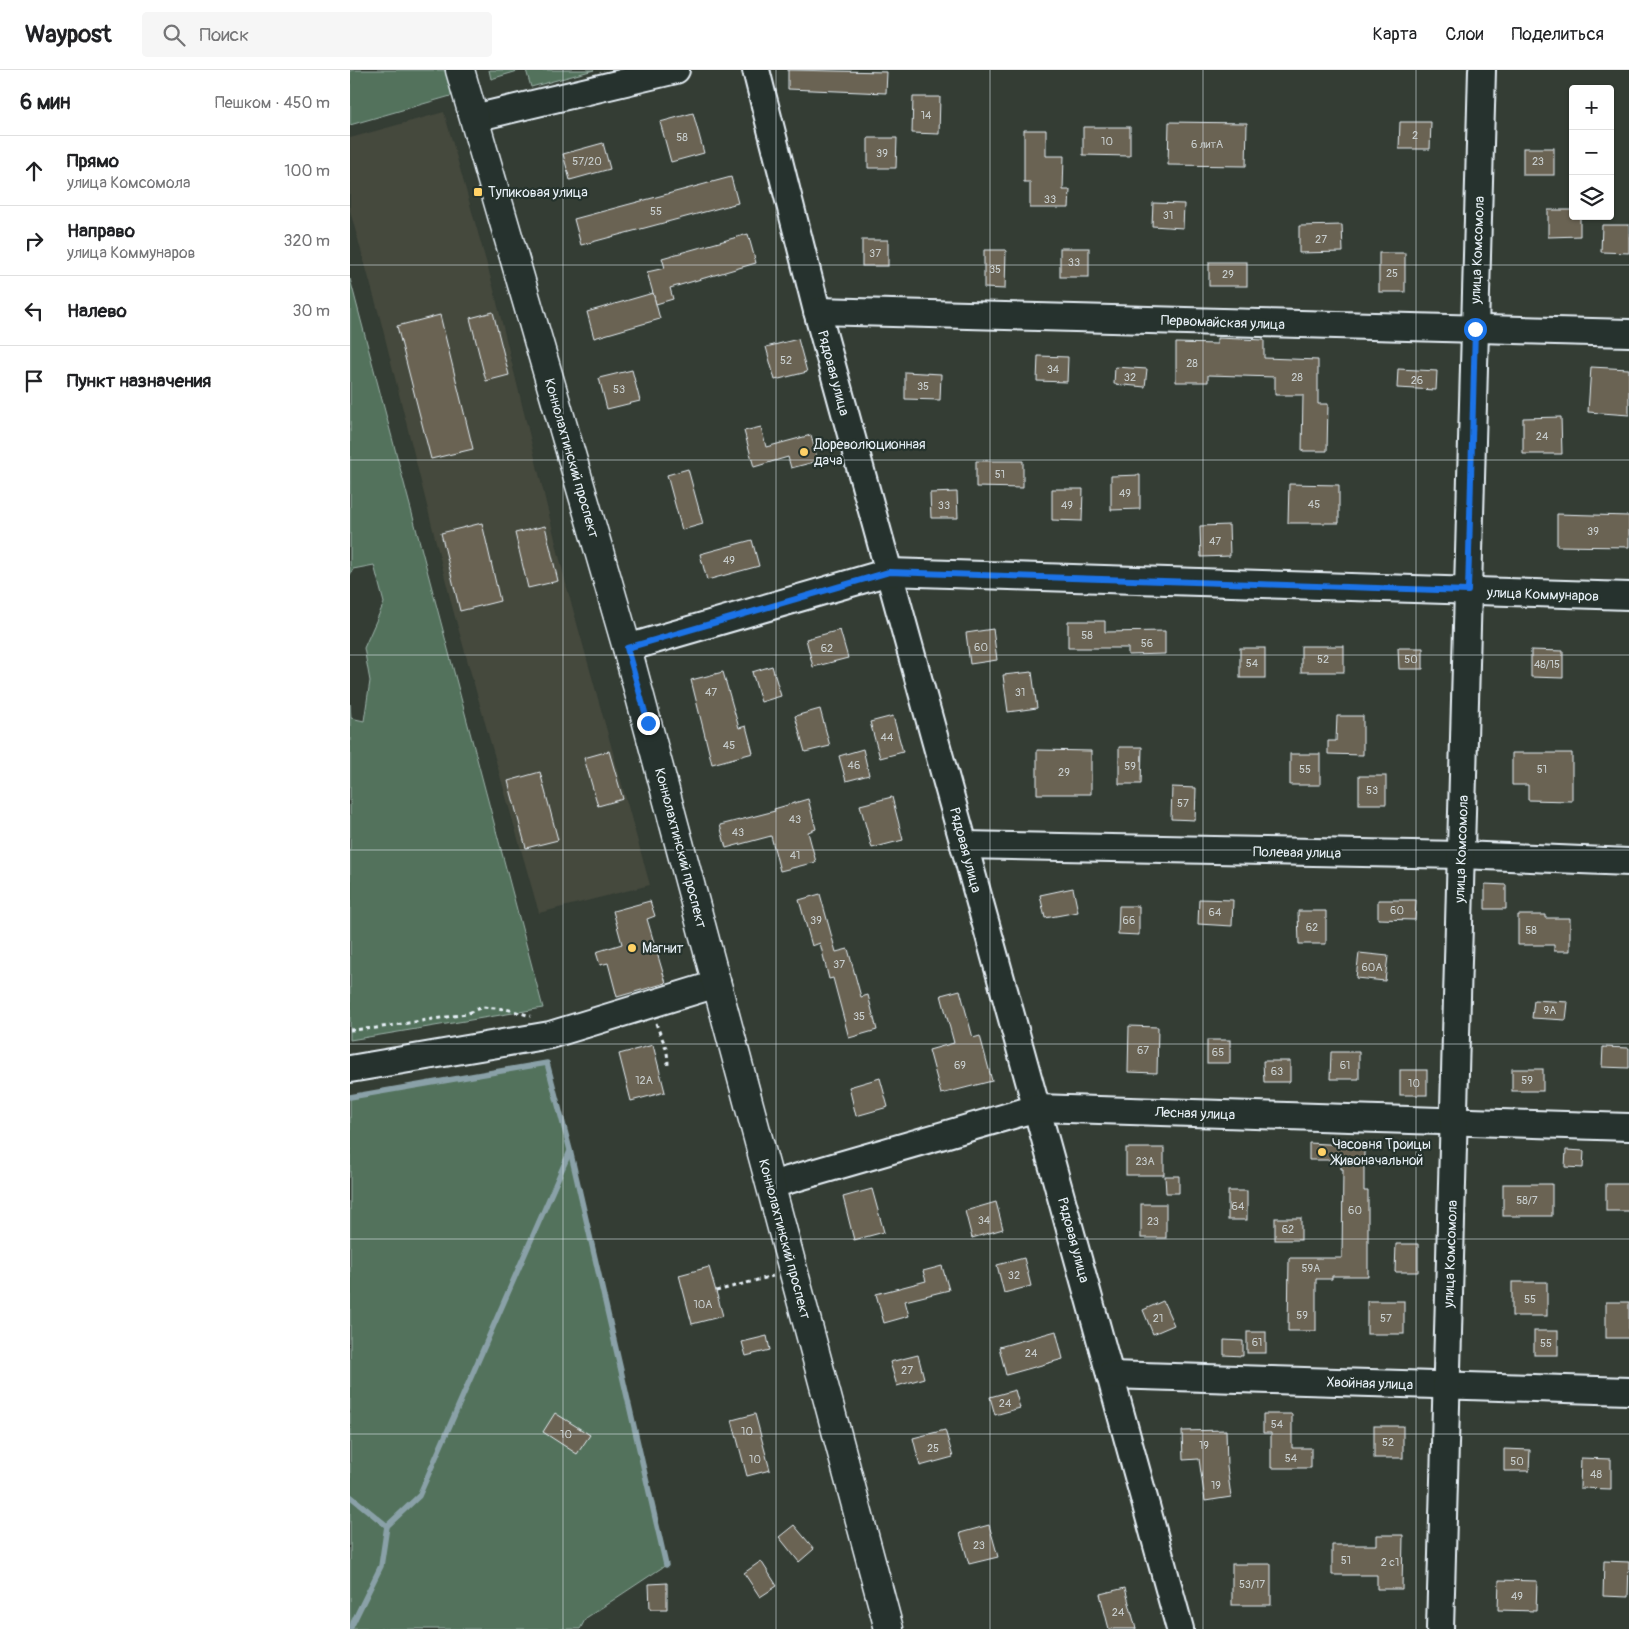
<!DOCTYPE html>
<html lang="ru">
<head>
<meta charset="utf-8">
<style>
  :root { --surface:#fff; --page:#f6f6f6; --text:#202124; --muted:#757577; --line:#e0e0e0 }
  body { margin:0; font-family:Pangolin,sans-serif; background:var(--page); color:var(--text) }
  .controls { position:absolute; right:15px; top:15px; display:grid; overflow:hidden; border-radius:5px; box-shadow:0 1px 4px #0004 }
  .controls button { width:45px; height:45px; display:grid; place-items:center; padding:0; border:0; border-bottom:1px solid var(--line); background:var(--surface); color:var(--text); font:25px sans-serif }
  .stop { position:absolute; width:15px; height:15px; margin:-11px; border:4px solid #1a73e8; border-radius:50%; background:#fff }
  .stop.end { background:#1a73e8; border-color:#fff; box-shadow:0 1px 5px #0008 }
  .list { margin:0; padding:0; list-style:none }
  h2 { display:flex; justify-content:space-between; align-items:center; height:65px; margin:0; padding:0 20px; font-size:21px }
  h2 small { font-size:16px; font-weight:400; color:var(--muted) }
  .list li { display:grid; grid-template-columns:32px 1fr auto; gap:15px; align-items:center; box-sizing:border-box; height:70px; padding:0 20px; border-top:1px solid var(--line) }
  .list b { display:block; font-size:19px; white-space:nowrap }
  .list p { margin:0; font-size:16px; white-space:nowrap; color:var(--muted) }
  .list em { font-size:16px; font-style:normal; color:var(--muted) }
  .icon { flex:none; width:28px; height:28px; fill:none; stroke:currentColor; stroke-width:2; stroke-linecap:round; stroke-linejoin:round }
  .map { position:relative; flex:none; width:1279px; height:1559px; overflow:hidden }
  header { display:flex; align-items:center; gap:30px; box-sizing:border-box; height:70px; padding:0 25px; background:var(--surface); border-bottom:1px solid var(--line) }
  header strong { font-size:24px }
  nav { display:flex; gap:28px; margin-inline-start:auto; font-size:18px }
  .search { width:350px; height:45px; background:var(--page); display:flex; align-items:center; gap:12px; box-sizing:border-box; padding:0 18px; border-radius:5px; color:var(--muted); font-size:19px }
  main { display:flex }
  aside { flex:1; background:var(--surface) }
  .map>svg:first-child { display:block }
  .built { fill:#44483d }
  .green { fill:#52725c; stroke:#9db2aa }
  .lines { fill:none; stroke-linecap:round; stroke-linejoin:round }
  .stream { stroke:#8aa1a8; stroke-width:5.5 }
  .building { fill:#6a6352; stroke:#e8f1f8 }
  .minor-casing { stroke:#e8f1f8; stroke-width:30 }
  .major-casing { stroke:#e8f1f8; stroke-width:31 }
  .path { stroke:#e8f1f8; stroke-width:3; stroke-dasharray:4 4; stroke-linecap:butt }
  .minor { stroke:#26332d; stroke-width:26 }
  .major { stroke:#26332d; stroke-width:28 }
  .route { stroke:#1a73e8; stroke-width:6 }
  .grid { fill:none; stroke:#e8f1f8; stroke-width:1; stroke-opacity:0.55 }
  .poi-dot { fill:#ffd166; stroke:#26332d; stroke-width:2 }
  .labels { text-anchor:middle; stroke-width:4.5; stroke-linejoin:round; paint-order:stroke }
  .number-label { font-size:11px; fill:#c8cece }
  .poi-label { font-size:14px; fill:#e8f1f8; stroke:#26332d; text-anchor:start }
  .street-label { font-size:14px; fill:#e8f1f8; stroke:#26332d }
</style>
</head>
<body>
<header>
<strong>Waypost</strong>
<div class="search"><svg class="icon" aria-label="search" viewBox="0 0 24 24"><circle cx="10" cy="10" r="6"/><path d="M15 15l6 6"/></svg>Поиск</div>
<nav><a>Карта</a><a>Слои</a><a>Поделиться</a></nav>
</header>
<main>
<aside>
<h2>6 мин<small>Пешком · 450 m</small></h2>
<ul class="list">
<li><svg class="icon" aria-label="ahead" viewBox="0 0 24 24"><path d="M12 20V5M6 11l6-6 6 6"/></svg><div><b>Прямо</b><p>улица Комсомола</p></div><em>100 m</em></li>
<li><svg class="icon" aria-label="right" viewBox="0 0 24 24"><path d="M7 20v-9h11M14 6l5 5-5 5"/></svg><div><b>Направо</b><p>улица Коммунаров</p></div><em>320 m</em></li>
<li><svg class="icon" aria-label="left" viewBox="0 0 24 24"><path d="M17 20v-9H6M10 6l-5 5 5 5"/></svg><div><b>Налево</b></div><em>30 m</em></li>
<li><svg class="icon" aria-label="arrive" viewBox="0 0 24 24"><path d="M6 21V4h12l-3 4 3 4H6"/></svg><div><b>Пункт назначения</b></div></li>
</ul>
</aside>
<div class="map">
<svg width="1279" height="1559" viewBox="0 0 1279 1559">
  <rect width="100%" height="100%" fill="#343d34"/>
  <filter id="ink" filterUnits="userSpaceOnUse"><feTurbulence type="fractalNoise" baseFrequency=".02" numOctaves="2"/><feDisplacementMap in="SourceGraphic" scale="10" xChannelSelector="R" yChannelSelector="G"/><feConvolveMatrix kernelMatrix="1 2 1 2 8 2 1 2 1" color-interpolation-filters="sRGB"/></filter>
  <g filter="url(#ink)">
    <path class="built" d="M94,42l49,174 73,298 84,301 -111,28 -86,-303 -73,-292 -30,-107v-73z"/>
    <g class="green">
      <path d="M0,0h97l7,25 -104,30z"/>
      <path d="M139,0h32l-30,9z"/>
      <path d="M176,0h68l-63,17z"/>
      <path d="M0,209l193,729 -193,32v-336l1,14 13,3 6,-40 -6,-33 20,-45 -10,-38 -21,4 -3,6z"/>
      <path d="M197,993l23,87 96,415 -80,53 -6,11h-230v-532z"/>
    </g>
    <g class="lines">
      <g class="stream">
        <path d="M0,1027l197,-34 23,87 96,415"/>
        <path d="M0,1426l37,30 -6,40 -31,63"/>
        <path d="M37,1456l32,-30 151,-345"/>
      </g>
    </g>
    <g class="building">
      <path d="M438,0l99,2 -1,21 -98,-4z"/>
      <path d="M563,27h27l-1,37 -27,-1z"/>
      <path d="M343,43l11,40 -33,9 -11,-40z"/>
      <path d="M819,52l78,1 -1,43 -78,-1z"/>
      <path d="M1050,52h31l-1,27h-31z"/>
      <path d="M733,57h47v29l-47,-1z"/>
      <path d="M674,60h22v26h18l-1,34h7l-1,18h-39v-26h-6z"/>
      <path d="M518,68h29l-1,30h-28z"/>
      <path d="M253,73l7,26 -40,11 -7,-26z"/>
      <rect x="1173" y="78" width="31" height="27"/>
      <path d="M381,107l7,26 -157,42 -7,-26z"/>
      <path d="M803,133l31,1 -1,24 -31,-2z"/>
      <path d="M1198,140h25v6h7v20l-32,1z"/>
      <path d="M992,155l1,27 -44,1v-27z"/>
      <path d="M1252,155h27v28l-28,-1z"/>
      <path d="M398,164l8,29 -86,25 3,11 -17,5 -9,-32 18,-4 -3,-10z"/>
      <rect x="512" y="170" width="26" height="26"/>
      <rect x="710" y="178" width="29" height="29"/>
      <path d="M634,180h22l-1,39 -21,-1z"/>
      <rect x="1029" y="183" width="26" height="39"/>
      <rect x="859" y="192" width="38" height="24"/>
      <path d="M303,223l7,26 -66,19 -7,-26z"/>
      <path d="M143,242l16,63 -23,6 -16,-63z"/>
      <path d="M90,245l33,134 -42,10 -34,-133z"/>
      <path d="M867,268l47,2v18l54,2v44h10l-1,47h-25l1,-56h-28v-18l-67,-2v7h-32v-39l41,1z"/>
      <path d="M448,269l9,33 -32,8 -9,-33z"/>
      <path d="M688,286l30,1 -1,25 -30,-1z"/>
      <path d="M765,297l32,2 -2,18 -31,-3z"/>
      <path d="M1241,297l38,2v46l-41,-3z"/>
      <path d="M1048,299l39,2 -1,19 -39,-2z"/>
      <path d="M282,300l8,31 -33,8 -8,-31z"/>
      <path d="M555,302l36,2 -1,26 -35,-1z"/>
      <path d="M1211,347l1,37h-39v-36z"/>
      <path d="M411,357l5,20 45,-12 7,26 -27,7 -3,-11 -34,10 -10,-36z"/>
      <path d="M626,391h47v27l-47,-1z"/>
      <path d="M338,399l15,55 -21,6 -15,-55z"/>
      <path d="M790,405v34l-29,1v-34z"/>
      <path d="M939,414l50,1v38h-51z"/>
      <path d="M702,419h31l-1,32 -30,-1z"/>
      <path d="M607,422l1,26h-27l-1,-25z"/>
      <path d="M1207,444l72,2v31l-72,-1z"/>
      <path d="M132,453l18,78 -40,10 -19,-78z"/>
      <path d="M879,455l1,31 -29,1 -1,-31z"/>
      <path d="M195,456l13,55 -30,7 -13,-55z"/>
      <path d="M402,470l7,26 -52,14 -7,-26z"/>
      <path d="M718,551h37v11l60,-1v23l-37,1v-7h-60z"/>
      <path d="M643,559l4,31 -27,4 -4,-31z"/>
      <path d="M490,560l8,28 -35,9 -7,-28z"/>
      <rect x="951" y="576" width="43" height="26"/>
      <rect x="890" y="578" width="25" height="30"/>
      <path d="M1048,578h25v21h-24z"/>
      <path d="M1181,580l32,1v27l-32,-1z"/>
      <path d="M422,596l9,30 -20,6 -9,-30z"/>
      <path d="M373,602l16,56 7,-2 7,27 -41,11 -21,-84z"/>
      <path d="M682,602l5,36 -29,4 -5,-37z"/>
      <path d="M470,639l10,37 -25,6 -10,-36z"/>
      <path d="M543,646l10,36 -23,6 -10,-36z"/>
      <path d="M987,646h26v39l-35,-1v-13h8z"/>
      <path d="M769,677h23l-1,37h-22z"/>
      <path d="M513,679l6,26 -23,6 -7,-25z"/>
      <path d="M687,680l54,1v43h-54z"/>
      <path d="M259,681l14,48 -25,7 -14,-48z"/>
      <path d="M1162,683h60v48l-44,-1v-15h-16z"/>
      <rect x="940" y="684" width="30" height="31"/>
      <path d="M190,702l18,68 -32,8 -18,-67z"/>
      <rect x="1009" y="706" width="27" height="28"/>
      <path d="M822,717l24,1 -1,32 -24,-1z"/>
      <path d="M542,727l11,43 -31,8 -12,-43z"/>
      <path d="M458,729l8,30 -8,3 8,30 -36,9 -9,-35 -45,12 -6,-23 55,-14 -1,-2z"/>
      <path d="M1135,814l21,1v24h-21z"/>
      <path d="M723,818l5,24 -33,6 -5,-23z"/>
      <path d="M470,824l16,58 12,-3 13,48 7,-2 9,35 -28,8 -16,-60 -4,1 -9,-36 -8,3 -13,-46z"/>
      <path d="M849,829l34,1 -1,26 -34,-2z"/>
      <path d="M1028,830h38l-1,20 -37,-1z"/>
      <path d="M300,831l5,15 -8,3 19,64 -49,14 -9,-34 -8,2 -4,-13 26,-8 -9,-33z"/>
      <path d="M769,836h20v29l-21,-1z"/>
      <path d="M948,841h28v33h-27z"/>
      <path d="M1168,845h27v3h25v33h-16v-6h-36z"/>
      <path d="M1009,883l29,3 -3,25 -29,-3z"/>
      <path d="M610,920l13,48 7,-2 12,45 -51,13 -12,-44 25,-7 -13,-48z"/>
      <path d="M1184,930l34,2 -2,18 -34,-2z"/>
      <path d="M779,956l29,1 -1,46 -29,-1z"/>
      <rect x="857" y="970" width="23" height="23"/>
      <path d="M303,975l12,47 -34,9 -12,-47z"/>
      <path d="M1253,977l26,1v20l-27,-1z"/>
      <path d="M981,982h28v27h-29z"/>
      <path d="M913,991h27v21h-26z"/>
      <rect x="1162" y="999" width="31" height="22"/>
      <rect x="1050" y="1000" width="27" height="25"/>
      <path d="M530,1008l8,29 -32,9 -7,-29z"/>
      <path d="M959,1073l55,3v45h4v85h-36v3h-16v52h-28l1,-73h53l1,-89h-2v-9h-32z"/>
      <rect x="776" y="1078" width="38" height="27"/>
      <path d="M1216,1080l18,1 -1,17 -18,-1z"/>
      <path d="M815,1106h14v17h-13z"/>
      <rect x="1153" y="1114" width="49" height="32"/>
      <rect x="1256" y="1114" width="23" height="27"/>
      <path d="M522,1119l12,43 -30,8 -11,-43z"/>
      <rect x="878" y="1121" width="19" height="29"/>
      <path d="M646,1132l7,27 -31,9 -7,-27z"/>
      <rect x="791" y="1134" width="25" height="34"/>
      <rect x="925" y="1148" width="26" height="22"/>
      <path d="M1046,1174h22v28h-23z"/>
      <path d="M674,1188l7,28 -27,7 -7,-28z"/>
      <path d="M592,1196l7,24 -44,11 4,15 -25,7 -8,-29 50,-13 -3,-10z"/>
      <path d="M359,1197l14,49 -31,8 -13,-49z"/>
      <rect x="1162" y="1212" width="35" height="34"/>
      <path d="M813,1231l11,24 -21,9 -10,-24z"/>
      <rect x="1017" y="1231" width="37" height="33"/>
      <rect x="1256" y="1232" width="23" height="36"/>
      <path d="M706,1261l7,28 -57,16 -7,-28z"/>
      <rect x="1184" y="1261" width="24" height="24"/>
      <rect x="897" y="1262" width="19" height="21"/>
      <path d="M417,1266l3,14 -24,6 -4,-14z"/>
      <path d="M874,1270l19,1v15l-19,-1z"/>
      <path d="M568,1285l6,23 -27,8 -7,-24z"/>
      <path d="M665,1320l5,18 -25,7 -5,-18z"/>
      <path d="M205,1343l35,22 -13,19 -34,-22z"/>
      <path d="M405,1344l15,56 -23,6 -15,-56z"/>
      <path d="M913,1344h29v34h19v20h-40v-35h-8z"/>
      <rect x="1024" y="1356" width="29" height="32"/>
      <path d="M595,1360l8,27 -33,9 -7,-28z"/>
      <path d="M876,1360l1,37 4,30 -26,4 -6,-42 -16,1 -1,-29z"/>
      <path d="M1154,1379l26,1 -1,21h-25z"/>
      <path d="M1231,1388l30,1v30l-31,-1z"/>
      <path d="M444,1455l20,24 -15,13 -20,-25z"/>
      <path d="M639,1455l9,32 -29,7 -9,-31z"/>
      <path d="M1027,1465h26l-1,54h-25v-14h-45v-30h45z"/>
      <path d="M411,1491l16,25 -17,11 -16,-24z"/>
      <path d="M1254,1491l25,1 -1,35 -25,-1z"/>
      <rect x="882" y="1494" width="39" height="41"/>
      <path d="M1149,1510l38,1 -1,30 -38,-1z"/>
      <path d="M317,1513v26h-17l-1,-25z"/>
      <path d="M775,1518l11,41h-27l-9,-35z"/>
    </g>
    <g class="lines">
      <g class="minor-casing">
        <g id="minor">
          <path d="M406,0l61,241 363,1318"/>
          <path d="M124,48l202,-48"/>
          <path d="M467,241l812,22"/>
          <path d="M277,578l262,-76 740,24"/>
          <path d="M614,775l497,10 168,7"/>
          <path d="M0,999l200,-34 167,-51"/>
          <path d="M421,1115l266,-77 592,19"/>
          <path d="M760,1305l519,16"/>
          <path d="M1090,1559l42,-1559"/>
        </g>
      </g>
      <g class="major-casing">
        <path id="major" d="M110,0l167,578 262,981"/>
      </g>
      <g class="path">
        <path d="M306,953c6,18 12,22 12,43"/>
        <path d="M0,960l26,-2 90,-14 16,-7 24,2 25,7"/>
        <path d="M366,1221l57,-15"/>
      </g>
      <use href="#minor" class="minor"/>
      <use href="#major" class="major"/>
    </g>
  </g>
  <g class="lines" filter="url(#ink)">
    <path class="route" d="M298,653l-21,-75 262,-76 579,19 7,-262"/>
  </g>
  <path class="grid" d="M213,0v1559M426,0v1559M640,0v1559M853,0v1559M1066,0v1559M0,195h1279M0,390h1279M0,585h1279M0,780h1279M0,974h1279M0,1169h1279M0,1364h1279"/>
  <g class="poi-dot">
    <rect x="123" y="117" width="10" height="10" rx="2.5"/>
    <circle cx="454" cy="382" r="5"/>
    <circle cx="282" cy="878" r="5"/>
    <circle cx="972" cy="1082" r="5"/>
  </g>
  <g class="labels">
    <g class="number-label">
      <text x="576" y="49">14</text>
      <text x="1065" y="69">2</text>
      <text x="332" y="71">58</text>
      <text x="757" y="75">10</text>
      <text x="857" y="78">6 литА</text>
      <text x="532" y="87">39</text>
      <text x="237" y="95">57/20</text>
      <text x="1188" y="95">23</text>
      <text x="700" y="133">33</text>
      <text x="306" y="145">55</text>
      <text x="818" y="149">31</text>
      <text x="971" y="173">27</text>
      <text x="525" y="187">37</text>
      <text x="724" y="196">33</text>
      <text x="645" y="203">35</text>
      <text x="1042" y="207">25</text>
      <text x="878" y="208">29</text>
      <text x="436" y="294">52</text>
      <text x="842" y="297">28</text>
      <text x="703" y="303">34</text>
      <text x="780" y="311">32</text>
      <text x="947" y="311">28</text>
      <text x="1067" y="314">26</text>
      <text x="573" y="320">35</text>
      <text x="269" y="323">53</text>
      <text x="1192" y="370">24</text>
      <text x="650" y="408">51</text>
      <text x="775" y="427">49</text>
      <text x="964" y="438">45</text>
      <text x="594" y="439">33</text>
      <text x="717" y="439">49</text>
      <text x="1243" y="465">39</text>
      <text x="865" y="475">47</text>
      <text x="379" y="494">49</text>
      <text x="737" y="569">58</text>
      <text x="797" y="577">56</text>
      <text x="631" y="581">60</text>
      <text x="477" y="582">62</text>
      <text x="973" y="593">52</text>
      <text x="1061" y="593">50</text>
      <text x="902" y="597">54</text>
      <text x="1197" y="598">48/15</text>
      <text x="361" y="626">47</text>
      <text x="670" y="626">31</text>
      <text x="537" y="671">44</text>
      <text x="379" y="679">45</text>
      <text x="504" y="699">46</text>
      <text x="780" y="700">59</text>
      <text x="955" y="703">55</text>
      <text x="1192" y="703">51</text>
      <text x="714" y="706">29</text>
      <text x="1022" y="724">53</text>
      <text x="833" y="737">57</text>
      <text x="445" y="753">43</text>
      <text x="388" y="766">43</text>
      <text x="445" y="789">41</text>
      <text x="1047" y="844">60</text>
      <text x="865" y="846">64</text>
      <text x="466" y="854">39</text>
      <text x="779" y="854">66</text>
      <text x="962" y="861">62</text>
      <text x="1181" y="864">58</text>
      <text x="489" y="898">37</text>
      <text x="1022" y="901">60А</text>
      <text x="1200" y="944">9А</text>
      <text x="509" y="950">35</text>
      <text x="793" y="984">67</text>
      <text x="868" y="986">65</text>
      <text x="610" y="999">69</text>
      <text x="995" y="999">61</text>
      <text x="927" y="1005">63</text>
      <text x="294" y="1014">12А</text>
      <text x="1177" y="1014">59</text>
      <text x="1064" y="1017">10</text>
      <text x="795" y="1095">23А</text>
      <text x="1177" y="1134">58/7</text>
      <text x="888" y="1140">64</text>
      <text x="1005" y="1144">60</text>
      <text x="634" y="1154">34</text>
      <text x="803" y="1155">23</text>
      <text x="938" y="1163">62</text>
      <text x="961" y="1202">59А</text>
      <text x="664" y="1209">32</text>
      <text x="1180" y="1233">55</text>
      <text x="353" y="1238">10А</text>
      <text x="952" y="1249">59</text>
      <text x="808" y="1252">21</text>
      <text x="1036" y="1252">57</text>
      <text x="907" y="1276">61</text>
      <text x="1196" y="1277">55</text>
      <text x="681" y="1287">24</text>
      <text x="557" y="1304">27</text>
      <text x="655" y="1337">24</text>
      <text x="927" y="1358">54</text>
      <text x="397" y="1365">10</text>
      <text x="216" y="1368">10</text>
      <text x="1038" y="1376">52</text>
      <text x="854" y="1379">19</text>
      <text x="583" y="1382">25</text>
      <text x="941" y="1392">54</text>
      <text x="405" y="1393">10</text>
      <text x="1167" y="1395">50</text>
      <text x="1246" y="1408">48</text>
      <text x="866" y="1419">19</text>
      <text x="629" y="1479">23</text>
      <text x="996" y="1494">51</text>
      <text x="1040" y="1496">2 с1</text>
      <text x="902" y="1518">53/17</text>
      <text x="1167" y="1530">49</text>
      <text x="768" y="1546">24</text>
    </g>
    <g class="poi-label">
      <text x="138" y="127">Тупиковая улица</text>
      <text x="464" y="379">Дореволюционная<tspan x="464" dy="16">дача</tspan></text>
      <text x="292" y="883">Магнит</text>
      <text x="982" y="1079">Часовня Троицы<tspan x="982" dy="16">Живоначальной</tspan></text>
    </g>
    <g class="street-label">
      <text transform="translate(1127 180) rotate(-88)" y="5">улица Комсомола</text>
      <text transform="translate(873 252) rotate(2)" y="5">Первомайская улица</text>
      <text transform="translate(484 303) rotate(75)" y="5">Рядовая улица</text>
      <text transform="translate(222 388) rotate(74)" y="5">Коннолахтинский проспект</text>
      <text transform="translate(1193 524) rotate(2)" y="5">улица Коммунаров</text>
      <text transform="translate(331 778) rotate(75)" y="5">Коннолахтинский проспект</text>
      <text transform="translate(1111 779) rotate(-88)" y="5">улица Комсомола</text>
      <text transform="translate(616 780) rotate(75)" y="5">Рядовая улица</text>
      <text transform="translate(947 782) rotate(1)" y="5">Полевая улица</text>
      <text transform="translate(845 1043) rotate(2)" y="5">Лесная улица</text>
      <text transform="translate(435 1169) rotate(75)" y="5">Коннолахтинский проспект</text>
      <text transform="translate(724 1170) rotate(75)" y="5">Рядовая улица</text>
      <text transform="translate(1100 1184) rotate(-88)" y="5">улица Комсомола</text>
      <text transform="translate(1020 1313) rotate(2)" y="5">Хвойная улица</text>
    </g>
  </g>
</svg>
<div class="controls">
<button>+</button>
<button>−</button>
<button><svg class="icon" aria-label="layers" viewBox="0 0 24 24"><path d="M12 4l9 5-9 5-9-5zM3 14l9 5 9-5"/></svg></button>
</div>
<div class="stop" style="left:1125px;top:259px"></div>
<div class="stop end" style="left:298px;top:653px"></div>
</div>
</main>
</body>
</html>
